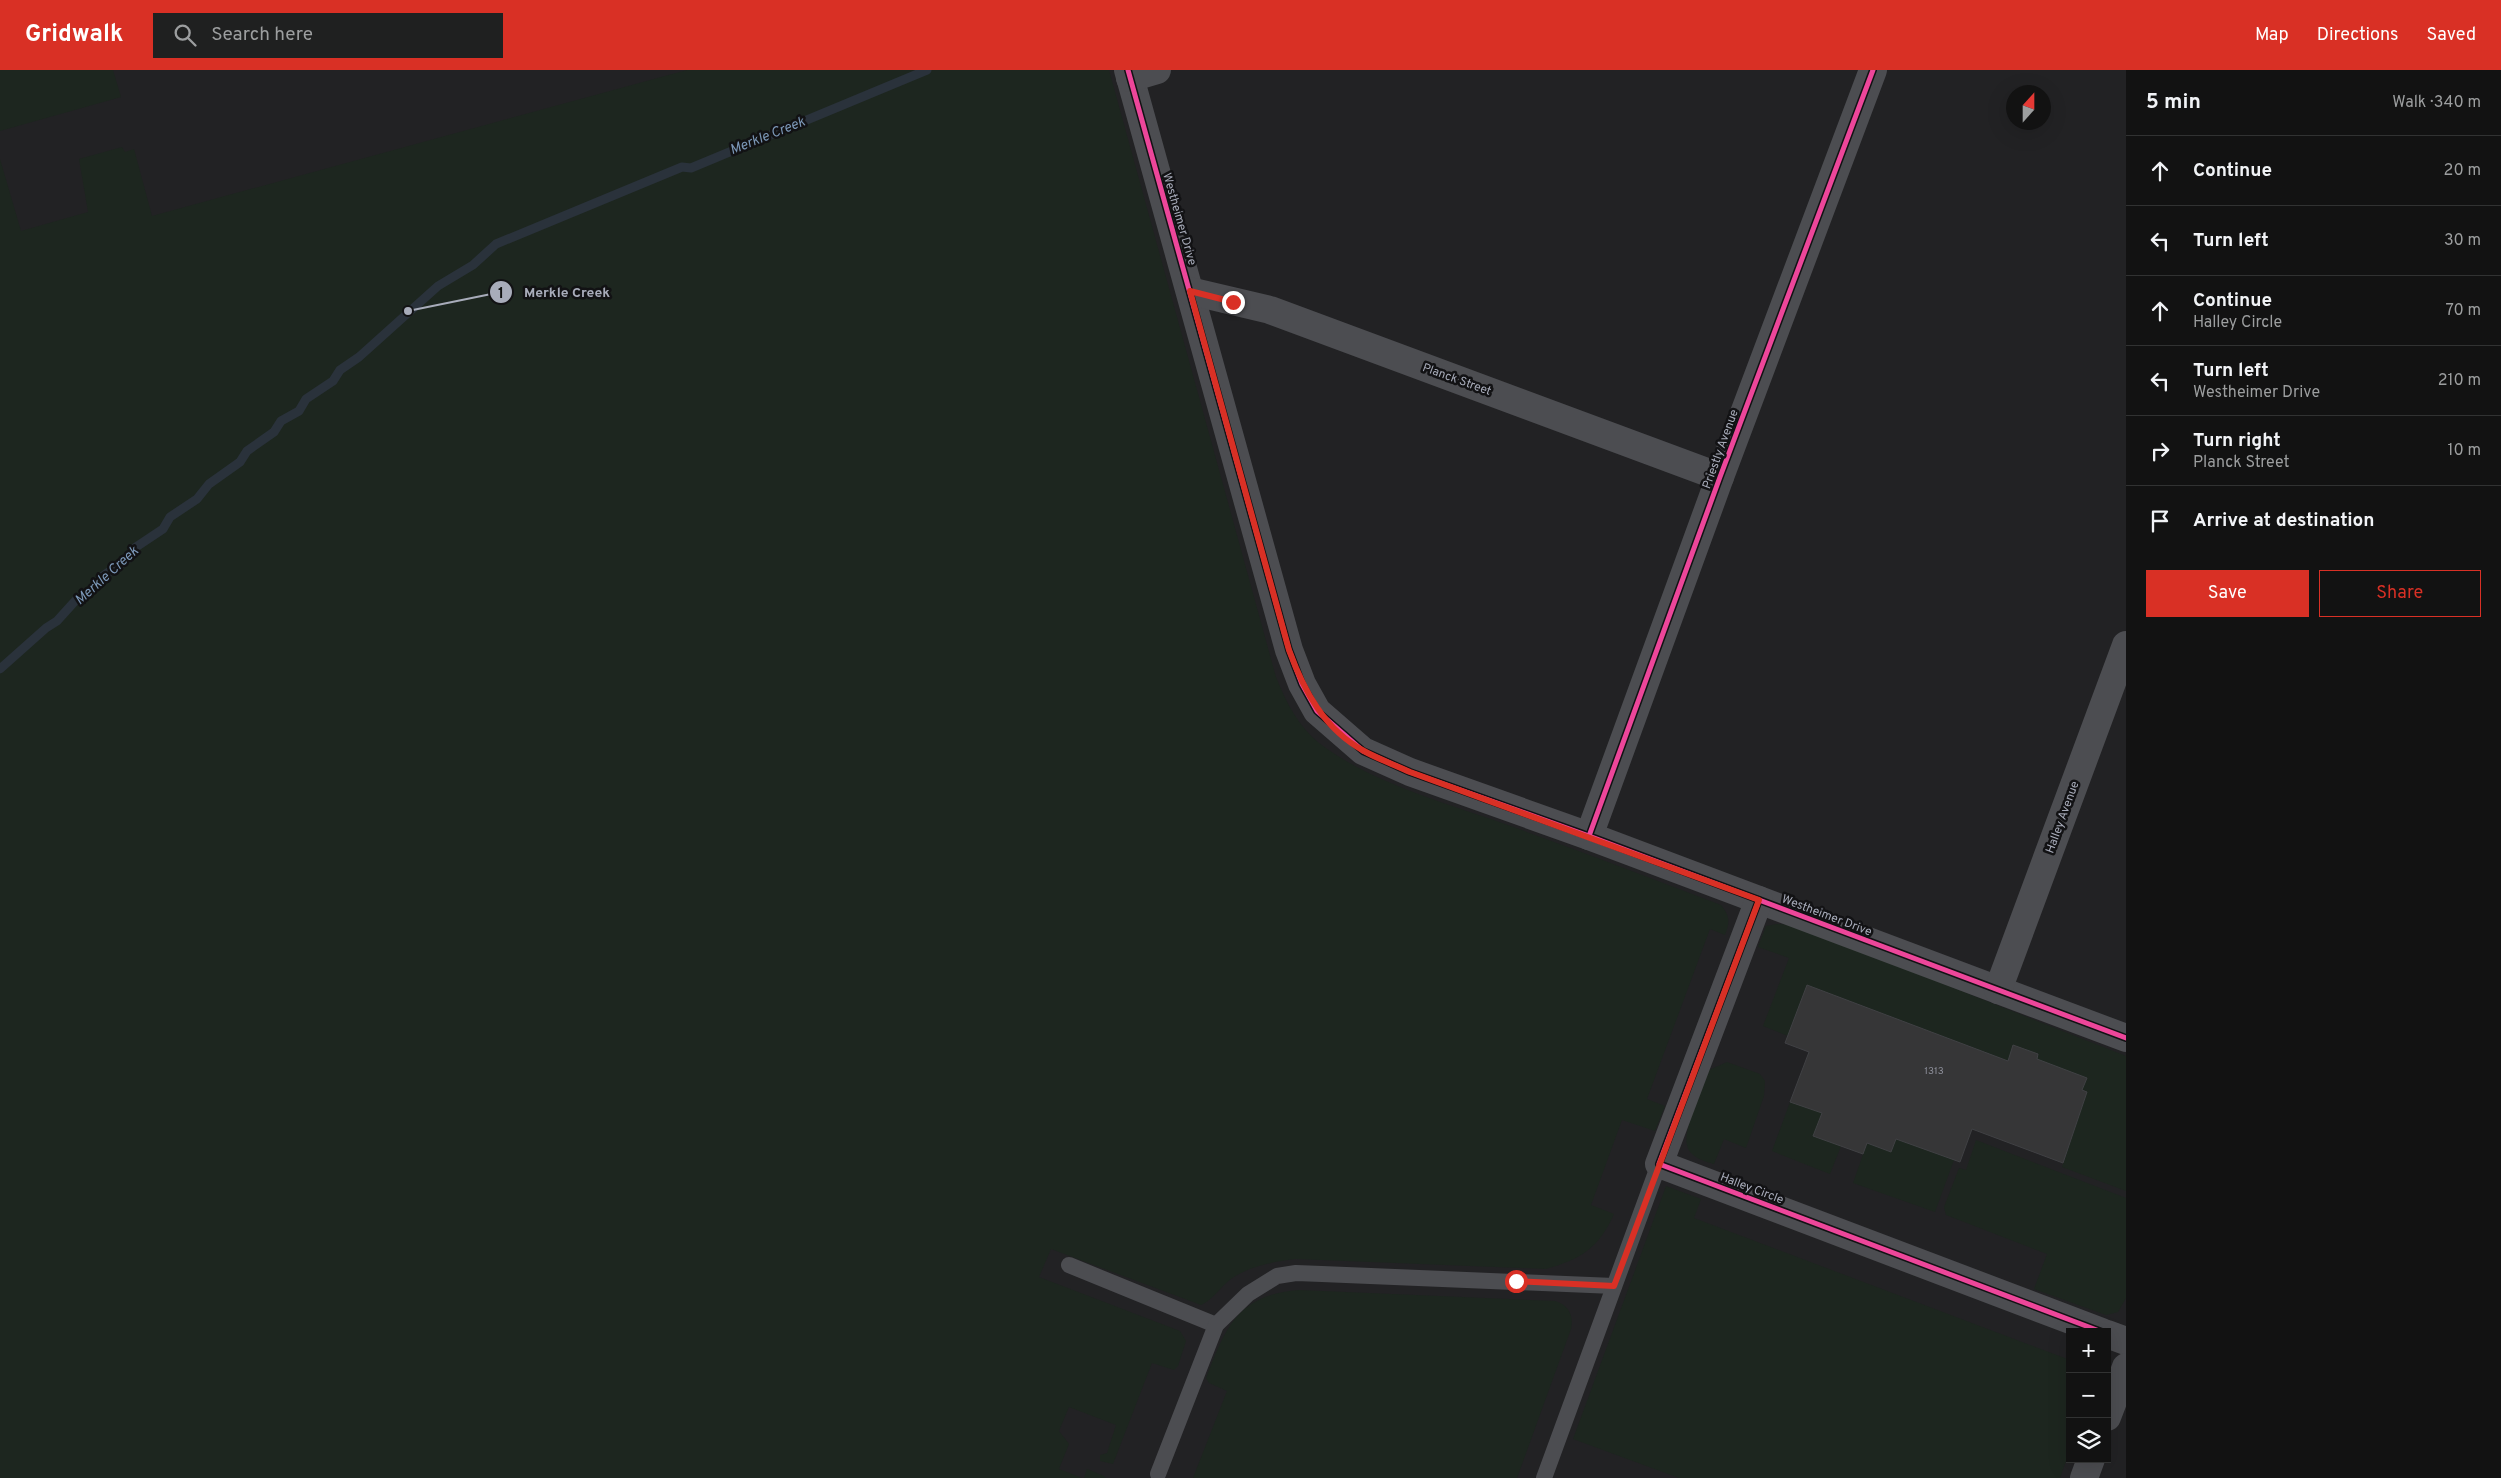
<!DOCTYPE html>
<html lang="en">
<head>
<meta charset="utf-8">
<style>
  :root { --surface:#121212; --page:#1f2020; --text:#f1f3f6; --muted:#9c9e9f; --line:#313232; --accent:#d93025 }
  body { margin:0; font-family:Overpass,sans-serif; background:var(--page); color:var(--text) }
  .controls { position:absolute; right:15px; bottom:15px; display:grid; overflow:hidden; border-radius:0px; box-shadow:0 5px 20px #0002 }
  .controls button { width:45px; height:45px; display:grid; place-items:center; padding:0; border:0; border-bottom:1px solid var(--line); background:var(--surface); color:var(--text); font:25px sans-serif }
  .compass { position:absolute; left:2006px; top:15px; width:45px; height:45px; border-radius:50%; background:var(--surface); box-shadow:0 5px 20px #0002; rotate:21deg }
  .stop { position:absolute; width:15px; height:15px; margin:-11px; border:4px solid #d93025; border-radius:50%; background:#fff }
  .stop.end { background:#d93025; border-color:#fff; box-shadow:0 1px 5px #0008 }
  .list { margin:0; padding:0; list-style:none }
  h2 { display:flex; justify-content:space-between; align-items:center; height:65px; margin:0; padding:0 20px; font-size:21px }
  h2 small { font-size:16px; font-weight:400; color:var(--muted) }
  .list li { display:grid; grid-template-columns:32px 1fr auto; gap:15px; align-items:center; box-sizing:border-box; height:70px; padding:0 20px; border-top:1px solid var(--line) }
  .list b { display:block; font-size:19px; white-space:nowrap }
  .list p { margin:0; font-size:16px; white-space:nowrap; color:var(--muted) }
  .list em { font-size:16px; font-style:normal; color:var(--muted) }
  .actions { display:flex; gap:10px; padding:15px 20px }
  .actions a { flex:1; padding:11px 0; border:1px solid var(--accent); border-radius:0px; text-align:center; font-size:18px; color:var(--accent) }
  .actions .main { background:var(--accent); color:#fff }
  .icon { flex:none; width:28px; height:28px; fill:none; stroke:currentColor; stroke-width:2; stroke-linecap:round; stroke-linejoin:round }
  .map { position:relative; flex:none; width:2126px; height:1408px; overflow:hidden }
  header { display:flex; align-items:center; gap:30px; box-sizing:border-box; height:70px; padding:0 25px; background:var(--accent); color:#fff }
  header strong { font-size:24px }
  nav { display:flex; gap:28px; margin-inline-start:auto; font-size:18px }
  .search { width:350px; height:45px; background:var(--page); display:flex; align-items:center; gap:12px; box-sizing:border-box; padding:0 18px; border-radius:0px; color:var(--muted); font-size:19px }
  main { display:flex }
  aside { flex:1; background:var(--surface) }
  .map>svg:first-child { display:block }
  .built { fill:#222224; fill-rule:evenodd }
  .green { fill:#1d261f }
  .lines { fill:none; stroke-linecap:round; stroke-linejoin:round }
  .stream { stroke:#2a323b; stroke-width:9 }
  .building { fill:#363637; stroke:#404144 }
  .lane { stroke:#4c4d51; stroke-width:16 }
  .street { stroke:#4c4d51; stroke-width:28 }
  .cycleway-casing { stroke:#121214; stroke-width:8 }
  .cycleway { stroke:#ed469a; stroke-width:5 }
  .route { stroke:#d93025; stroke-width:6 }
  .labels { text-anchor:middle; stroke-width:5; stroke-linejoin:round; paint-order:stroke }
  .number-label { font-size:10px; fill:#8c8e99 }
  .street-label { font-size:12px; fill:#a8acba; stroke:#121214 }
  .water-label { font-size:14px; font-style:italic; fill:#7c98b8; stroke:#121214 }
  .leader { fill:none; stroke:#a8acba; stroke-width:2 }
  .callout-dot { fill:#a8acba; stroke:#121214; stroke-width:2 }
  .mark-label { font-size:15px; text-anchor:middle; font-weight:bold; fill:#111 }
  .callout-label { font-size:14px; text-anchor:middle; font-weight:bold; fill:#a8acba; stroke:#121214; stroke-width:5; stroke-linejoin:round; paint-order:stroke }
</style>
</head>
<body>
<header>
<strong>Gridwalk</strong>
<div class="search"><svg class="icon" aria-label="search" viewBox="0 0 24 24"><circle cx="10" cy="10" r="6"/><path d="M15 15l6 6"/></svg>Search here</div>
<nav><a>Map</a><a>Directions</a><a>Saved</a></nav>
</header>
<main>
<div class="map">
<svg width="2126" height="1408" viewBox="0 0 2126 1408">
  <rect width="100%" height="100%" fill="#181818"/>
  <path class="built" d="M0,0h2126v1408h-2126zM2014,22h30v30h-30zM2070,1262h37v127h-37z"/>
  <g class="green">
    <path d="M0,0h113l8,27 -121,34z"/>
    <path d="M687,0h422l167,607c10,25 22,49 43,66 53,40 121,58 183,80 73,26 146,54 219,82 9,11 9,17 4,30l-15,-6 -63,170 18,7 -10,25 -33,-11 -31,85 23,9c-15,34 -33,45 -68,55l-250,-10c-23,3 -45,6 -65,20 -10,7 -18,21 -30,26l-150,-56 -12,28 141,54 6,10 -8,25 -4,4 -22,-7 -39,101 -13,-3v-6l7,-2 9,-28 -47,-18 -10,24 10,13 -10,25 23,9h-1082v-1319l21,72 67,-19 -9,-53 43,-12 3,5 9,-3 18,67z"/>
    <path d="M1777,854l17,1 332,131v135l-64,-24 25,-75 -74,-46 -5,15 -201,-76 -19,51 -25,-10 26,-68 -31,-11 8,-21z"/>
    <path d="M1727,992l33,12 5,7 -1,15 -18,52 -22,-9 -10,25c-10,-3 -25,-7 -27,-19 -4,-17 16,-57 22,-75z"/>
    <path d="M1790,1032l32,11 -9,23 28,10 -11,28 -58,-23z"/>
    <path d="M1896,1069l58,21 -19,52 -82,-29 14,-40 24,9z"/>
    <path d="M1976,1070l150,58v100l-8,14 -12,3 -72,-26 13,-35 -101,-39 -2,-8 15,-39 7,2z"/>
    <path d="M1666,1116l35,13 -7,19 376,142v90l-10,28h-381l-106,-39z"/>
    <path d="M1299,1220l256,11c14,4 19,15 16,28l-54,149h-324l34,-87 -18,-8 -3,-5c20,-51 31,-83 93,-88z"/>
    <path d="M1087,1399l17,7 2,2h-22z"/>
  </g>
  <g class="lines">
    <path class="stream" d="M0,599l46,-41 11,-7 19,-21 19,-12 8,-12 26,-18 7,-11 27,-18 7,-12 27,-18 12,-15 31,-22 7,-11 27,-19 7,-11 18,-10 7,-12 27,-18 7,-11 19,-13 79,-71 35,-21 23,-21 186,-77 9,1 236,-98"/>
  </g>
  <path class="building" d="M1807,915l201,76 5,-16 25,9 -1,5 50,19 -5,12 5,2 -24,71 -91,-34 -12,33 -64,-23 -5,13 -24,-9 -4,11 -50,-18 9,-23 -32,-11 19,-50 -24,-9z"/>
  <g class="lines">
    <g class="lane">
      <path d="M1069,1195l147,60"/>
      <path d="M1158,1404l58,-149 32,-31 29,-18 19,-3 26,1 292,12"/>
      <path d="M1544,1408l115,-314"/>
    </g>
    <g class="street">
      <path d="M1128,0l161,580 13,34 15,27 46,40 47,21 179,64 537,202"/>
      <path d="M1130,8l27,-8"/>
      <path d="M1190,221l80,19 450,167"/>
      <path d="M1589,766l131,-359 153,-407"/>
      <path d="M1759,830l-100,264 443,168"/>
      <path d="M1998,920l128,-345"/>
      <path d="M2107,1264l19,7"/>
      <path d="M2107,1347l19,-50"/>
      <path d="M2084,1408l7,-19"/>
    </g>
    <g class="cycleway-casing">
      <g id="cycleway">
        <path d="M1128,0l161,580 13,34 15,27 46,40 47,21 179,64 537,202"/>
        <path d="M1589,766l131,-359 153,-407"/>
        <path d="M1759,830l-100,264 443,168"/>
      </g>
    </g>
    <use href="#cycleway" class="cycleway"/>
  </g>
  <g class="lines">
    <path class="route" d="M1233,232l-43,-11 99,359c15,41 35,79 75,101 14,8 31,14 46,21l349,128 -145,386 -98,-5"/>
  </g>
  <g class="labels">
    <g class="number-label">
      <text x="1934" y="1004">1313</text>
    </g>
    <g class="street-label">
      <text transform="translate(1180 149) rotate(74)" y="4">Westheimer Drive</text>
      <text transform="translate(1457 309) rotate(20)" y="4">Planck Street</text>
      <text transform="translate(1720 379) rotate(-70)" y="4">Priestly Avenue</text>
      <text transform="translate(2062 747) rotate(-70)" y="4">Halley Avenue</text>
      <text transform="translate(1827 845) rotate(21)" y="4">Westheimer Drive</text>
      <text transform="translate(1752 1118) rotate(21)" y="4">Halley Circle</text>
    </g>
    <g class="water-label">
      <text transform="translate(767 65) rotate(-22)" y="5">Merkle Creek</text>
      <text transform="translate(106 505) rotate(-42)" y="5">Merkle Creek</text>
    </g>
  </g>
  <path class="leader" d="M408 241L501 222"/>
  <g class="callout-dot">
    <circle cx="408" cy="241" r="5"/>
    <circle cx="501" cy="222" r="12"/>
  </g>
  <g class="mark-label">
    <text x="501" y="228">1</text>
  </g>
  <g class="callout-label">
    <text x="567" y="227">Merkle Creek</text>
  </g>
</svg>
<div class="controls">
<button>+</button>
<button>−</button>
<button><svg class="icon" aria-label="layers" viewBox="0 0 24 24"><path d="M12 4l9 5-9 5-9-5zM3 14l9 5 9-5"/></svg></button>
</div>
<svg class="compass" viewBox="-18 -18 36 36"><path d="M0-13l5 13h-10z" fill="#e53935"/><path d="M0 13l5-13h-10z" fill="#9c9e9f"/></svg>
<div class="stop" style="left:1516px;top:1211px"></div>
<div class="stop end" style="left:1233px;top:232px"></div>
</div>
<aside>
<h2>5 min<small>Walk · 340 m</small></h2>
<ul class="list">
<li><svg class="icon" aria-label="ahead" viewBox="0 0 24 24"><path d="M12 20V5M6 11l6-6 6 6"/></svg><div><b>Continue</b></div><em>20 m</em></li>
<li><svg class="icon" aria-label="left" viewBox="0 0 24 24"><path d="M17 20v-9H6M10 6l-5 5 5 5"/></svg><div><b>Turn left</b></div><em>30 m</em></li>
<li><svg class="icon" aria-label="ahead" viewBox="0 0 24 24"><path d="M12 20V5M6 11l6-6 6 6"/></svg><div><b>Continue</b><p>Halley Circle</p></div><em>70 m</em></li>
<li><svg class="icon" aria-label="left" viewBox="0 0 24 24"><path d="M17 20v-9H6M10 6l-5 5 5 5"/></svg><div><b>Turn left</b><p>Westheimer Drive</p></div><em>210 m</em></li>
<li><svg class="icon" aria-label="right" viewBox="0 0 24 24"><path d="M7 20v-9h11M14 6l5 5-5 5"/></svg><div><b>Turn right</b><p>Planck Street</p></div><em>10 m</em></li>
<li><svg class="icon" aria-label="arrive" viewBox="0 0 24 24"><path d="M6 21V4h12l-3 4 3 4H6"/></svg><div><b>Arrive at destination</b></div></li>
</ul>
<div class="actions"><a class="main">Save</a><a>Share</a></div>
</aside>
</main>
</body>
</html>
